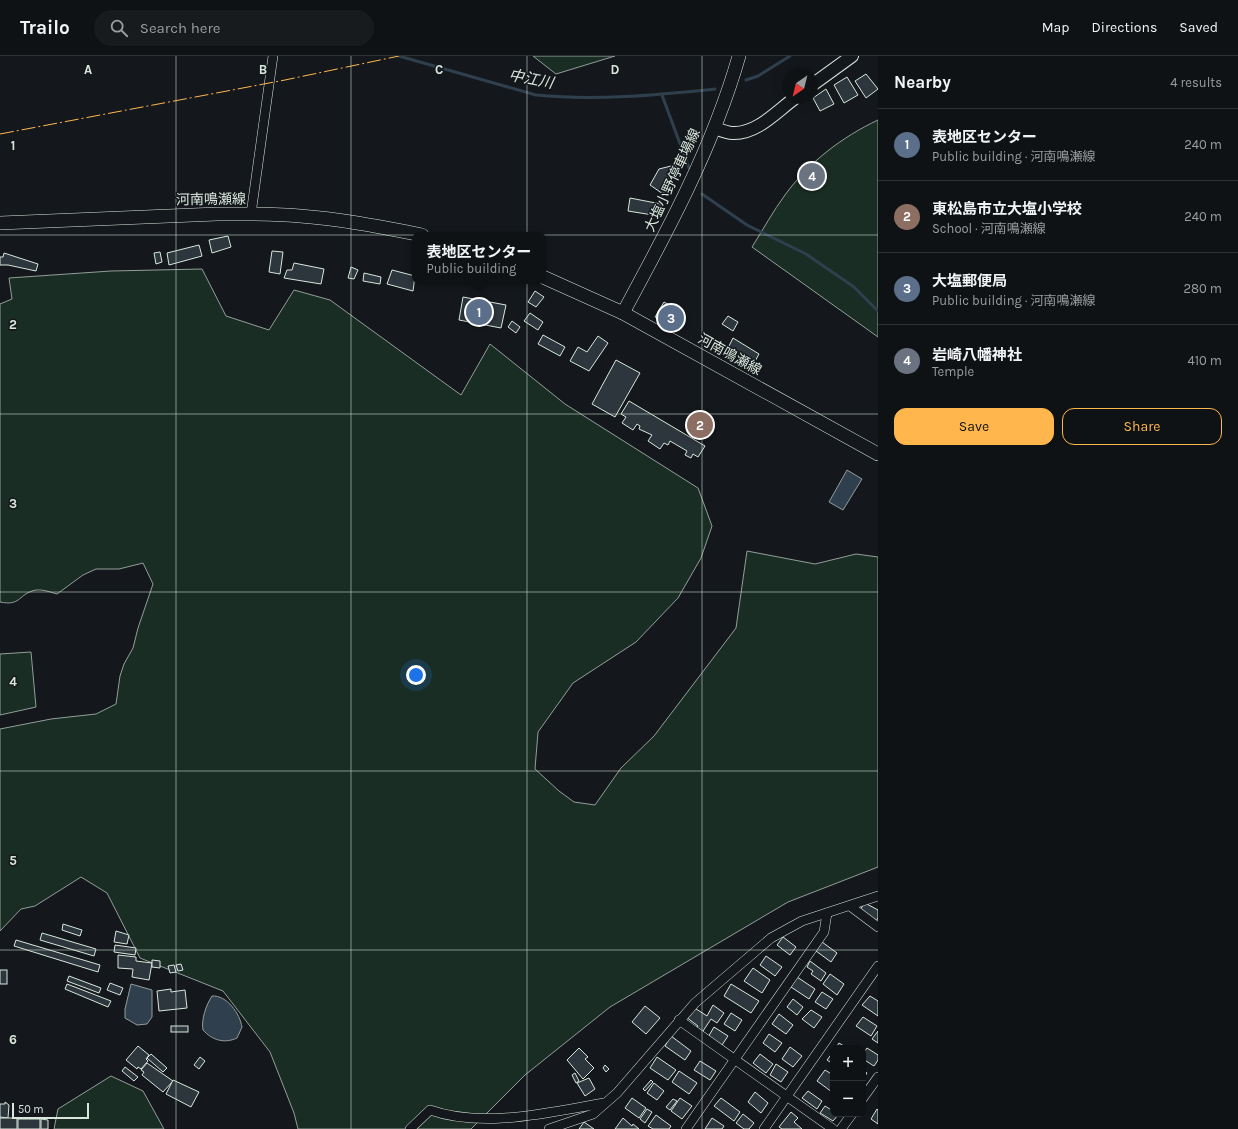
<!DOCTYPE html>
<html lang="en">
<head>
<meta charset="utf-8">
<style>
  :root { --surface:#0f1215; --page:#181b1e; --text:#f1f3f6; --muted:#9b9ea0; --line:#2f3234; --accent:#ffb74d }
  body { margin:0; font-family:Karla,"Noto Sans JP",sans-serif; background:var(--page); color:var(--text) }
  .controls { position:absolute; right:12px; bottom:12px; display:grid; overflow:hidden; border-radius:8px; box-shadow:0 4px 16px #0002 }
  .controls button { width:36px; height:36px; display:grid; place-items:center; padding:0; border:0; border-bottom:1px solid var(--line); background:var(--surface); color:var(--text); font:20px sans-serif }
  .compass { position:absolute; left:782px; top:12px; width:36px; height:36px; border-radius:50%; background:var(--surface); box-shadow:0 4px 16px #0002; rotate:215deg }
  .scale { position:absolute; left:12px; bottom:10px; width:77px; box-sizing:border-box; padding-left:4px; border:2px solid #d8e6dc; border-top:0; font-size:11px; line-height:14px; white-space:nowrap; color:#d8e6dc; -webkit-text-stroke:3px #14181c; paint-order:stroke }
  .you { position:absolute; left:416px; top:619px; width:14px; height:14px; margin:-10px; border:3px solid #fff; border-radius:50%; background:#1a73e8; box-shadow:0 0 0 6px #1a73e833 }
  .badge { display:grid; place-items:center; width:26px; height:26px; border-radius:50%; background:var(--accent); color:#fff; font-size:13px; font-weight:700 }
  .pin { position:absolute; translate:-50% -50%; border:2px solid #fff; box-shadow:0 1px 4px #0006 }
  .popup { position:absolute; left:412px; top:176px; width:134px; height:52px; box-sizing:border-box; display:grid; place-content:center; border-radius:8px; background:var(--surface); filter:drop-shadow(0 1px 3px #0005); font-size:13px; white-space:nowrap; color:var(--muted) }
  .popup b { font-size:15px; color:var(--text) }
  .popup::after { content:''; position:absolute; left:50%; top:100%; margin-left:-8px; border:8px solid transparent; border-top-color:var(--surface) }
  .list { margin:0; padding:0; list-style:none }
  h2 { display:flex; justify-content:space-between; align-items:center; height:52px; margin:0; padding:0 16px; font-size:17px }
  h2 small { font-size:13px; font-weight:400; color:var(--muted) }
  .list li { display:grid; grid-template-columns:26px 1fr auto; gap:12px; align-items:center; box-sizing:border-box; height:72px; padding:0 16px; border-top:1px solid var(--line) }
  .list b { display:block; font-size:15px; white-space:nowrap }
  .list p { margin:0; font-size:13px; white-space:nowrap; color:var(--muted) }
  .list em { font-size:13px; font-style:normal; color:var(--muted) }
  .actions { display:flex; gap:8px; padding:12px 16px }
  .actions a { flex:1; padding:9px 0; border:1px solid var(--accent); border-radius:12px; text-align:center; font-size:14px; color:var(--accent) }
  .actions .main { background:var(--accent); color:#111 }
  .icon { flex:none; width:22px; height:22px; fill:none; stroke:currentColor; stroke-width:2; stroke-linecap:round; stroke-linejoin:round }
  .map { position:relative; flex:none; width:878px; height:1073px; overflow:hidden }
  header { display:flex; align-items:center; gap:24px; box-sizing:border-box; height:56px; padding:0 20px; background:var(--surface); border-bottom:1px solid var(--line) }
  header strong { font-size:19px }
  nav { display:flex; gap:22px; margin-inline-start:auto; font-size:14px }
  .search { width:280px; height:36px; background:var(--page); display:flex; align-items:center; gap:10px; box-sizing:border-box; padding:0 14px; border-radius:22px; color:var(--muted); font-size:15px }
  main { display:flex }
  aside { flex:1; background:var(--surface) }
  .map>svg:first-child { display:block }
  .green { fill:#1a2d24; stroke:#939e99 }
  .water { fill:#2f3f4d; stroke:#939e99 }
  .lines { fill:none; stroke-linecap:round; stroke-linejoin:round }
  .stream { stroke:#2f3f4d; stroke-width:3 }
  .building { fill:#2c363c; stroke:#d8e6dc }
  .minor-casing { stroke:#d8e6dc; stroke-width:10 }
  .tertiary-casing { stroke:#d8e6dc; stroke-width:14 }
  .secondary-casing { stroke:#d8e6dc; stroke-width:14 }
  .minor { stroke:#14181c; stroke-width:9 }
  .tertiary { stroke:#14181c; stroke-width:12 }
  .secondary { stroke:#14181c; stroke-width:13 }
  .power { stroke:#ffb74d; stroke-width:1; stroke-dasharray:14 3 2 3; stroke-linecap:butt }
  .grid { fill:none; stroke:#d8e6dc; stroke-width:1; stroke-opacity:0.55 }
  .labels { text-anchor:middle; stroke-width:3; stroke-linejoin:round; paint-order:stroke }
  .street-label { font-size:14px; fill:#d8e6dc; stroke:#14181c }
  .water-label { font-size:15px; font-style:italic; fill:#d8e6dc; stroke:#14181c }
  .grid-label { font-size:13px; text-anchor:middle; font-weight:bold; fill:#d8e6dc; stroke:#14181c; stroke-width:3; stroke-linejoin:round; paint-order:stroke }
</style>
</head>
<body>
<header>
<strong>Trailo</strong>
<div class="search"><svg class="icon" aria-label="search" viewBox="0 0 24 24"><circle cx="10" cy="10" r="6"/><path d="M15 15l6 6"/></svg>Search here</div>
<nav><a>Map</a><a>Directions</a><a>Saved</a></nav>
</header>
<main>
<div class="map">
<svg width="878" height="1073" viewBox="0 0 878 1073">
  <rect width="100%" height="100%" fill="#14181c"/>
  <g class="green">
    <path d="M533,0h82l-59,18z"/>
    <path d="M878,64v217l-126,-90c11,-17 21,-36 33,-52 24,-33 57,-58 93,-75z"/>
    <path d="M202,213l24,47 43,14 25,-40 36,10 131,95 29,-51 75,60 133,84 14,38 -11,32 -23,40 -42,44 -63,41 -35,49 -3,37 24,22 15,11 21,3 26,-37 33,-32 82,-108 11,-77 68,13 41,-10 22,3v310l-90,35 -178,105 -85,68 -54,54h-173l-4,-16 -24,-61 -47,-61 -83,-33 -33,-65 -26,-16 -46,29 -14,3 -21,22v-202l51,-10 45,-5 20,-10 4,-28 4,-12 9,-16 5,-20 15,-44 -10,-21 -24,6h-23l-13,6 -26,19c-7,-2 -17,-6 -25,-3 -14,5 -12,15 -32,11v-298l12,-5 -3,-21 102,-7z"/>
    <path d="M31,596l5,55 -36,8v-61z"/>
    <path d="M111,1020l32,15 21,38h-110l4,-20z"/>
  </g>
  <g class="water">
    <path d="M847,414l15,9 -19,31 -14,-8z"/>
    <path d="M131,928l21,6v27l-5,7 -10,1 -12,-7v-9z"/>
    <path d="M212,940c15,-1 28,18 30,31l-5,11c-13,6 -25,2 -34,-8 -2,-10 3,-25 9,-34z"/>
  </g>
  <g class="lines">
    <g class="stream">
      <path d="M399,0l137,39c60,6 119,0 179,-6"/>
      <path d="M746,24l12,-4 32,-20"/>
      <path d="M662,39l27,73"/>
      <path d="M702,138l45,31 59,29 48,33 24,24"/>
    </g>
  </g>
  <g class="building">
    <path d="M866,18l12,15 -12,9 -11,-17z"/>
    <path d="M847,21l11,18 -14,8 -10,-18z"/>
    <path d="M826,33l8,15 -14,7 -7,-13z"/>
    <path d="M675,109l5,8 -10,9 -7,12 -13,-9 9,-16z"/>
    <path d="M814,119l7,1 -1,6h-6z"/>
    <path d="M630,142l31,6 -2,12 -31,-5z"/>
    <path d="M228,180l3,11 -19,6 -3,-13z"/>
    <path d="M199,189l3,11 -33,9 -2,-12z"/>
    <path d="M272,195l11,1 -3,22 -11,-2z"/>
    <path d="M160,196l2,10 -6,2 -2,-11z"/>
    <path d="M4,197l34,11 -2,7 -28,-6h-8v-8h3z"/>
    <path d="M294,207l30,6 -3,15 -37,-6 3,-8h5z"/>
    <path d="M351,211l7,3 -4,9 -6,-1z"/>
    <path d="M392,214l23,6 -2,15 -26,-7z"/>
    <path d="M364,217l17,4 -1,7 -17,-3z"/>
    <path d="M535,235l9,6 -8,10 -8,-5z"/>
    <path d="M463,241l43,8 -5,23 -42,-8z"/>
    <path d="M664,246l19,11 -8,15 -20,-11z"/>
    <path d="M530,257l13,9 -5,8 -14,-9z"/>
    <path d="M728,260l10,6 -5,9 -11,-7z"/>
    <path d="M512,265l8,6 -4,6 -8,-6z"/>
    <path d="M543,279l22,12 -5,9 -22,-12z"/>
    <path d="M598,280l10,7 -19,28 -19,-10 8,-14 9,5z"/>
    <path d="M733,282l26,16 -6,11 -26,-15z"/>
    <path d="M616,304l24,13 -25,44 -23,-13z"/>
    <path d="M629,345l76,45 -7,11 -5,-3 -2,4 -6,-3 2,-4 -17,-10 -2,4 -4,-2 -4,6 -12,-8 4,-6 -13,-6 1,-3 -3,-2 -4,6 -11,-7 4,-6 -5,-3z"/>
    <path d="M702,362l11,6 -7,13 -12,-6z"/>
    <path d="M865,847l13,7v8l-5,8 -17,-11z"/>
    <path d="M63,868l19,6 -2,6 -18,-6z"/>
    <path d="M116,875l13,4 -2,9 -13,-2z"/>
    <path d="M42,877l54,16 -2,7 -54,-16z"/>
    <path d="M783,881l13,10 -6,8 -13,-10z"/>
    <path d="M16,884l84,25 -2,7 -84,-26z"/>
    <path d="M822,886l15,11 -6,9 -15,-11z"/>
    <path d="M115,889l21,3 -1,7 -21,-3z"/>
    <path d="M118,899l18,2v4l16,2 -3,17 -17,-3 1,-8 -15,-1z"/>
    <path d="M766,900l16,11 -7,9 -15,-11z"/>
    <path d="M152,904l8,1v7l-8,-1z"/>
    <path d="M810,905l16,12 -5,8 -10,-7 2,-3 -6,-4z"/>
    <path d="M181,908l2,6 -5,1 -2,-6z"/>
    <path d="M174,909l2,7 -6,1 -2,-7z"/>
    <path d="M753,912l17,12 -8,13 -18,-12z"/>
    <rect x="0" y="914" width="7" height="14"/>
    <path d="M830,918l14,10 -7,11 -14,-11z"/>
    <path d="M69,920l32,12 -2,5 -32,-12z"/>
    <path d="M797,921l18,12 -6,10 -18,-12z"/>
    <path d="M110,927l13,5 -3,7 -13,-5z"/>
    <path d="M67,928l44,17 -3,6 -43,-18z"/>
    <path d="M731,928l28,17 -8,12 -27,-17z"/>
    <path d="M171,933v3l14,-2 2,18 -28,3 -2,-20z"/>
    <path d="M822,936l11,7 -7,10 -11,-7z"/>
    <path d="M870,940l8,5v15l-16,-11z"/>
    <path d="M793,943l10,8 -6,8 -10,-8z"/>
    <path d="M713,949l11,8 -7,10 -6,-4 -10,15 -6,-4 3,-4 -12,-9 7,-10 14,9z"/>
    <path d="M645,950l15,12 -14,16 -14,-12z"/>
    <path d="M811,954l11,7 -8,11 -12,-9z"/>
    <path d="M731,957l11,7 -7,11 -11,-7z"/>
    <path d="M779,958l14,11 -7,9 -14,-10z"/>
    <path d="M863,961l14,9 -6,10 -15,-10z"/>
    <rect x="171" y="970" width="17" height="6"/>
    <path d="M714,971l14,9 -8,12 -13,-9z"/>
    <path d="M878,975v12l-6,-4z"/>
    <path d="M769,978l13,9 -7,9 -12,-9z"/>
    <path d="M671,980l20,15 -6,9 -20,-14z"/>
    <path d="M839,987l8,5h-11z"/>
    <path d="M138,990l11,9 -3,4 2,2 -7,8 -3,-2 -1,2 -11,-9z"/>
    <path d="M790,991l12,9 -9,11 -11,-8z"/>
    <path d="M579,992l9,9 -3,2 9,9 -11,11 -16,-19z"/>
    <path d="M867,992l11,7v5l-4,6 -11,-7v-5z"/>
    <path d="M833,996v12l-6,-4z"/>
    <path d="M151,998l16,14 -4,4 -16,-14z"/>
    <path d="M760,998l13,10 -7,9 -13,-10z"/>
    <path d="M200,1001l5,4 -6,8 -5,-4z"/>
    <path d="M657,1001l19,13 -8,10 -18,-12z"/>
    <path d="M700,1005l16,10 -6,9 -16,-10z"/>
    <path d="M147,1007l26,18 -10,11 -21,-17 2,-3 -3,-2z"/>
    <path d="M776,1008l12,8 -7,10 -11,-7z"/>
    <path d="M605,1009l4,4 -3,3 -3,-4z"/>
    <path d="M125,1011l13,10 -4,4 -12,-10z"/>
    <path d="M825,1014l8,5 -1,17 -15,-11z"/>
    <path d="M863,1014l4,3 -4,6z"/>
    <path d="M679,1015l18,12 -8,11 -17,-12z"/>
    <path d="M575,1017l4,8 -3,2 -4,-8z"/>
    <path d="M589,1022l6,11 -10,7 -8,-13z"/>
    <path d="M173,1024l26,12 -8,15 -25,-13z"/>
    <path d="M651,1024l2,2 -8,9 -2,-2z"/>
    <path d="M654,1027l10,8 -7,9 -10,-7z"/>
    <path d="M808,1035l14,10 -5,8 -15,-11z"/>
    <path d="M755,1036l13,11 -7,10 -13,-11z"/>
    <path d="M632,1042l14,10 -7,10 -14,-10z"/>
    <path d="M680,1042l12,8 -10,13 -11,-8z"/>
    <path d="M721,1042l19,14 -6,9 -20,-15z"/>
    <path d="M673,1043l4,2 -7,9 -4,-3z"/>
    <path d="M5,1046l4,3 -1,13 -8,-1v-13h5z"/>
    <path d="M825,1050l8,5v3l5,1 -5,6 -13,-8z"/>
    <path d="M647,1053l5,3 -7,11 -5,-4z"/>
    <path d="M877,1053l1,1v14l-7,-5z"/>
    <path d="M791,1056l7,6 -4,4 8,7h-20l-3,-2z"/>
    <path d="M743,1058l11,9 -5,6h-5l-8,-6z"/>
    <path d="M656,1059l15,11 -2,3h-16l-5,-3z"/>
    <rect x="0" y="1062" width="17" height="11"/>
    <path d="M623,1062l9,8 1,-2 6,5h-24z"/>
    <path d="M712,1062l12,8 -2,3h-17z"/>
    <rect x="18" y="1063" width="22" height="10"/>
    <path d="M41,1063l7,1v9h-7z"/>
    <path d="M584,1066l10,7h-15z"/>
  </g>
  <g class="lines">
    <g class="minor-casing">
      <g id="minor">
        <path d="M251,158l22,-158"/>
        <path d="M850,850l28,21"/>
        <path d="M679,964l154,109"/>
        <path d="M863,1042l15,-21"/>
        <path d="M410,1073l20,-19c54,19 120,2 174,-7"/>
        <path d="M549,1073l44,-15 24,-21 78,-90 76,-65 31,-17 76,-25"/>
        <path d="M686,1073l138,-197 3,-19"/>
        <path d="M764,1073l114,-163"/>
        <path d="M841,1073l11,-15"/>
      </g>
    </g>
    <g class="tertiary-casing">
      <g id="tertiary">
        <path d="M812,29l40,-29"/>
        <path d="M715,72c5,2 12,5 18,5 24,1 44,-22 62,-35"/>
      </g>
    </g>
    <g class="secondary-casing">
      <g id="secondary">
        <path d="M0,167l217,-9c28,0 56,-1 83,2 41,3 81,11 122,19"/>
        <path d="M543,221l80,36 255,141"/>
        <path d="M623,257c45,-83 90,-166 116,-257"/>
      </g>
    </g>
    <use href="#minor" class="minor"/>
    <use href="#tertiary" class="tertiary"/>
    <use href="#secondary" class="secondary"/>
    <path class="power" d="M0,78l285,-54 114,-24"/>
  </g>
  <path class="grid" d="M176,0v1073M351,0v1073M527,0v1073M702,0v1073M0,179h878M0,358h878M0,536h878M0,715h878M0,894h878"/>
  <g class="labels">
    <g class="street-label">
      <text transform="translate(672 124) rotate(-65)" y="5">大塩小野停車場線</text>
      <text transform="translate(211 143) rotate(-1)" y="5">河南鳴瀬線</text>
      <text transform="translate(730 298) rotate(29)" y="5">河南鳴瀬線</text>
    </g>
    <g class="water-label">
      <text transform="translate(531 23) rotate(11)" y="5">中江川</text>
    </g>
  </g>
  <g class="grid-label">
    <text x="88" y="18">A</text>
    <text x="263" y="18">B</text>
    <text x="439" y="18">C</text>
    <text x="615" y="18">D</text>
    <text x="13" y="94">1</text>
    <text x="13" y="273">2</text>
    <text x="13" y="452">3</text>
    <text x="13" y="630">4</text>
    <text x="13" y="809">5</text>
    <text x="13" y="988">6</text>
  </g>
</svg>
<div class="controls">
<button>+</button>
<button>−</button>
</div>
<svg class="compass" viewBox="-18 -18 36 36"><path d="M0-13l5 13h-10z" fill="#e53935"/><path d="M0 13l5-13h-10z" fill="#9b9ea0"/></svg>
<div class="scale">50 m</div>
<div class="you"></div>
<div class="pin badge" style="left:479px;top:256px;background:#5c6f8a">1</div>
<div class="popup"><b>表地区センター</b>Public building</div>
<div class="pin badge" style="left:700px;top:369px;background:#8d6e63">2</div>
<div class="pin badge" style="left:671px;top:262px;background:#5c6f8a">3</div>
<div class="pin badge" style="left:812px;top:120px;background:#6b7280">4</div>
</div>
<aside>
<h2>Nearby<small>4 results</small></h2>
<ul class="list">
<li><span class="badge" style="background:#5c6f8a">1</span><div><b>表地区センター</b><p>Public building · 河南鳴瀬線</p></div><em>240 m</em></li>
<li><span class="badge" style="background:#8d6e63">2</span><div><b>東松島市立大塩小学校</b><p>School · 河南鳴瀬線</p></div><em>240 m</em></li>
<li><span class="badge" style="background:#5c6f8a">3</span><div><b>大塩郵便局</b><p>Public building · 河南鳴瀬線</p></div><em>280 m</em></li>
<li><span class="badge" style="background:#6b7280">4</span><div><b>岩崎八幡神社</b><p>Temple</p></div><em>410 m</em></li>
</ul>
<div class="actions"><a class="main">Save</a><a>Share</a></div>
</aside>
</main>
</body>
</html>
